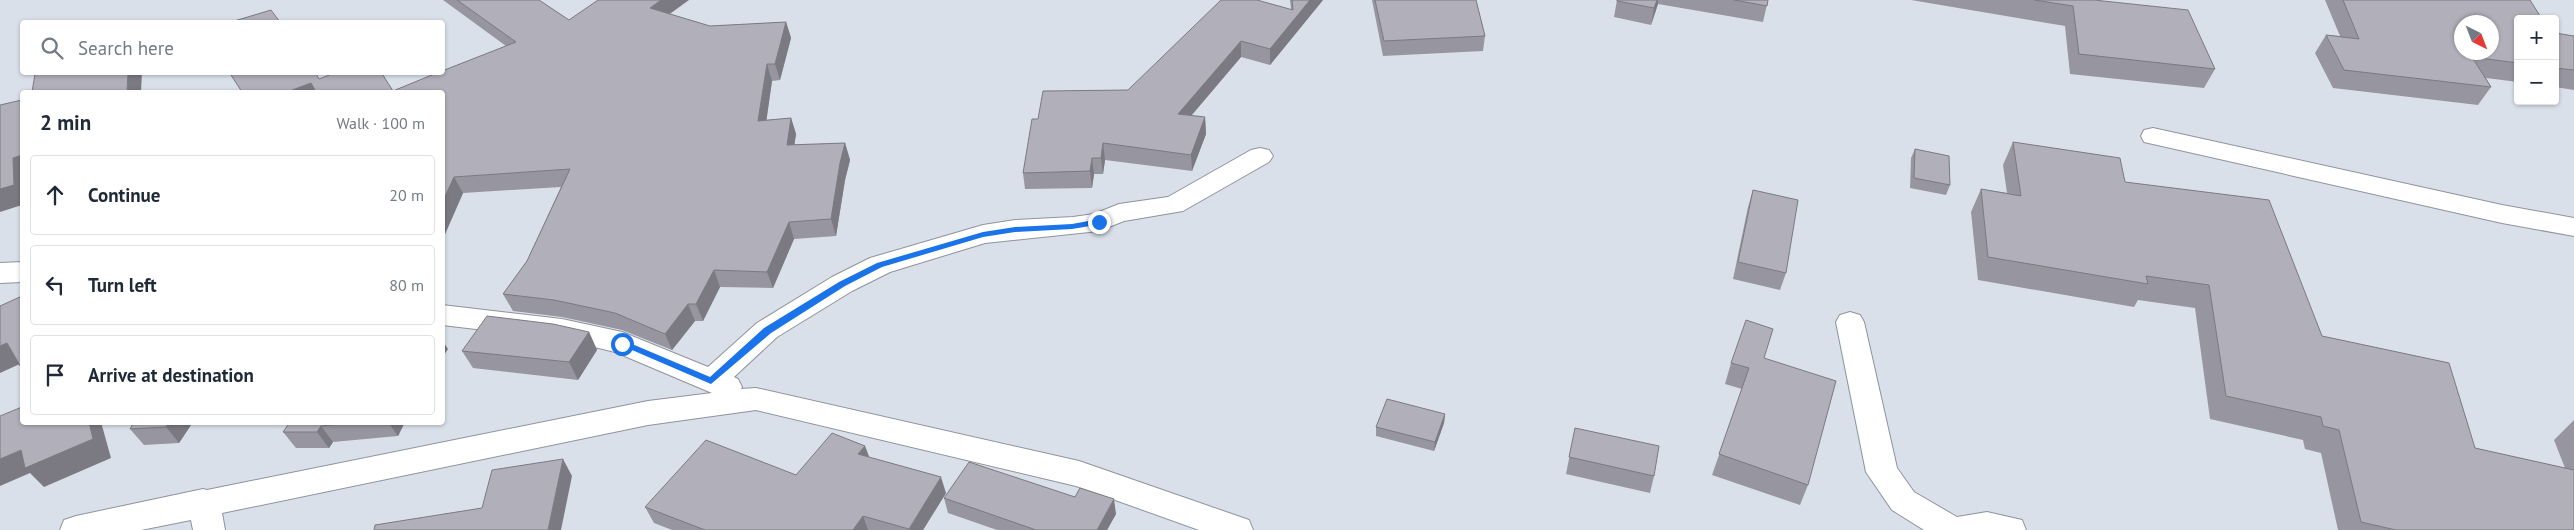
<!DOCTYPE html>
<html lang="en">
<head>
<meta charset="utf-8">
<style>
  :root { --surface:#fff; --page:#f6f6f7; --text:#1f2937; --muted:#747a83; --line:#e0e1e3 }
  body { margin:0; font-family:"PT Sans",sans-serif; background:var(--page); color:var(--text) }
  .controls { position:absolute; right:15px; top:15px; display:grid; overflow:hidden; border-radius:5px; box-shadow:0 1px 4px #0004 }
  .controls button { width:45px; height:45px; display:grid; place-items:center; padding:0; border:0; border-bottom:1px solid var(--line); background:var(--surface); color:var(--text); font:25px sans-serif }
  .compass { position:absolute; left:2454px; top:15px; width:45px; height:45px; border-radius:50%; background:var(--surface); box-shadow:0 1px 4px #0004; rotate:138deg }
  .stop { position:absolute; width:15px; height:15px; margin:-11px; border:4px solid #1a73e8; border-radius:50%; background:#fff }
  .stop.end { background:#1a73e8; border-color:#fff; box-shadow:0 1px 5px #0008 }
  .list { margin:0; padding:0; list-style:none }
  h2 { display:flex; justify-content:space-between; align-items:center; height:65px; margin:0; padding:0 20px; font-size:21px }
  h2 small { font-size:16px; font-weight:400; color:var(--muted) }
  .list li { display:grid; grid-template-columns:32px 1fr auto; gap:15px; align-items:center; box-sizing:border-box; height:80px; margin:0 10px 10px; padding:0 10px; border:1px solid var(--line); border-radius:5px }
  .list b { display:block; font-size:19px; white-space:nowrap }
  .list em { font-size:16px; font-style:normal; color:var(--muted) }
  .icon { flex:none; width:28px; height:28px; fill:none; stroke:currentColor; stroke-width:2; stroke-linecap:round; stroke-linejoin:round }
  .map { position:relative; flex:none; width:2574px; height:530px; overflow:hidden }
  .search { position:absolute; background:var(--surface); box-shadow:0 1px 4px #0004; left:20px; top:20px; width:425px; height:55px; display:flex; align-items:center; gap:12px; box-sizing:border-box; padding:0 18px; border-radius:5px; color:var(--muted); font-size:19px }
  .panel { position:absolute; background:var(--surface); box-shadow:0 1px 4px #0004; left:20px; top:90px; width:425px; height:335px; border-radius:5px }
  .map>svg:first-child { display:block }
  .lines { fill:none; stroke-linecap:round; stroke-linejoin:round }
  .minor-casing { stroke:#8e939d; stroke-width:2 }
  .minor { fill:#fff; fill-rule:evenodd }
  .wall { fill:#9796a0 }
  .shaded-wall { fill:#7b7a82 }
  .building { fill:#b0afba; stroke:#7b7a82; fill-rule:evenodd }
  .route { fill:#1a73e8 }
</style>
</head>
<body>
<div class="map">
<svg width="2574" height="530" viewBox="0 0 2574 530">
  <rect width="100%" height="100%" fill="#dae0ea"/>
  <g class="lines">
    <g class="minor-casing">
      <g id="minor">
        <path d="M2153,128l349,77 72,13v18l-72,-13 -358,-81 -3,-6 3,-6z"/>
        <path d="M1260,148l9,2 4,6 -4,6 -86,49 -59,10 -25,10 -114,12 -95,29 -38,19 -75,46 -43,40 4,2 4,8 -1,2 15,-1 323,73 170,59 4,10h-54l-123,-44 -320,-76 -108,15 -426,88 3,17h-32l-2,-10 -50,10h-81l4,-10 12,-4 127,-27 4,1 441,-89 64,-8 -97,-41 -53,-13 -120,-14v-20l120,14 60,13 86,35 49,-44 75,-46 38,-19 113,-33 32,-5 58,-3 21,-3 25,-10 49,-7 83,-47z"/>
        <path d="M22,262v20l-22,1v-20z"/>
        <path d="M1850,312l10,3 4,7 33,146 17,24 43,25 30,-5 35,8 4,10h-102l-32,-20 -26,-38 -30,-150 4,-7z"/>
      </g>
    </g>
    <use href="#minor" class="minor"/>
  </g>
  <g class="wall">
    <path d="M443,0h96l30,20 101,-6 40,12 76,-4 5,16 -11,42 -8,1 -6,39 25,-2 5,16 -2,11 51,-2 5,17 -5,20 -9,56 -42,3 -21,49 -53,-1 -17,34h-8l-23,29 -50,-20 -60,-13 -49,-6 -10,-17 24,-33 34,-74 -98,6 -21,48v-149h-200l77,-13 74,12 113,-45z"/>
    <path d="M1290,0h33l-53,65 -29,-8 -50,59 14,1 1,17 -14,37 -87,-11 -2,14h-9l-2,14 -67,1 -2,-16 105,-83 163,-81z"/>
    <path d="M1372,0h104l9,36 -2,15 -100,5z"/>
    <path d="M1617,0h151l-5,22 -105,-18 -7,21 -37,-8z"/>
    <path d="M1911,0h183l121,69 -11,19 -134,-14 -5,-48z"/>
    <path d="M2325,0h205l-12,19v63l-32,-4 5,9 -13,18 -145,-17 -18,-35 11,-18 14,1z"/>
    <path d="M2555,33l19,3v54l-19,-3z"/>
    <path d="M2013,142l112,40 197,154 153,112 90,20 -11,-28 20,-20v110h-236l-17,-77 -16,-4 -2,-9 -93,-21 -15,-111 -57,-8 -4,7 -156,-27 -7,-68 10,-23 26,4 -4,-28z"/>
    <path d="M1915,149l35,36 -4,10 -36,-7 1,-30z"/>
    <path d="M1753,190l33,83 -6,17 -47,-11 15,-72z"/>
    <path d="M589,332l8,18 -19,30 -105,-12 -11,-17z"/>
    <path d="M1764,358l44,127 -8,20 -88,-30 30,-86 -17,-5 6,-21z"/>
    <path d="M1445,414l-1,9 -10,28 -58,-15v-9z"/>
    <path d="M134,422h59l-14,21 -35,2 -14,-16z"/>
    <path d="M290,422h115l-7,14 -65,6 -4,6h-33l-13,-16z"/>
    <path d="M1575,428l79,48 -4,17 -84,-19z"/>
    <path d="M865,446l4,11 77,36 -23,37h-251l-18,-7 -9,-16 151,-32z"/>
    <path d="M944,498l172,16 -9,16h-110l-49,-17z"/>
  </g>
  <g class="shaded-wall">
    <path d="M661,0h28l-33,24 -6,-16z"/>
    <path d="M1310,0h13l-53,65v-16z"/>
    <path d="M1657,0h1v4l-7,21 3,-17z"/>
    <path d="M786,22l5,16 -11,42 -5,-16z"/>
    <path d="M1241,41v16l-62,73 -1,-16z"/>
    <path d="M767,64l5,17 -8,57 -6,-17z"/>
    <path d="M128,72h14l-1,20h-14z"/>
    <path d="M311,83l6,9h-30z"/>
    <path d="M1205,117l1,17 -14,37 -1,-16z"/>
    <path d="M791,118l5,16 -4,28 -5,-17z"/>
    <path d="M845,143l5,17 -5,20 -9,56 -5,-17 9,-56z"/>
    <path d="M1103,143l2,17 -2,14 -2,-16z"/>
    <path d="M22,155v50l-22,7v-23l13,-31z"/>
    <path d="M1092,158l2,16 -2,14 -2,-17z"/>
    <path d="M454,177l9,16 -21,48v-38z"/>
    <path d="M789,222l5,17 -21,49 -6,-16z"/>
    <path d="M714,270l6,17 -17,34 -7,-17z"/>
    <path d="M688,304l7,17 -23,29 -7,-16z"/>
    <path d="M589,332l8,18 -19,30 -9,-18z"/>
    <path d="M442,340l6,9 -6,9z"/>
    <path d="M7,343l15,20 -22,10v-27z"/>
    <path d="M1445,414l-1,9 -10,28 1,-9z"/>
    <path d="M89,422h12l10,36 -67,29 -14,-14 -30,13v-27z"/>
    <path d="M169,422h24l-14,21 -13,-16z"/>
    <path d="M388,422h17l-7,14z"/>
    <path d="M321,426l12,16 -4,6 -12,-16z"/>
    <path d="M865,446l6,16 -13,-8z"/>
    <path d="M563,459l9,17 -11,54h-13z"/>
    <path d="M941,477l5,16 -23,37h-14z"/>
    <path d="M1114,499l2,15 -9,16h-10z"/>
    <path d="M863,516l5,14h-15z"/>
  </g>
  <g class="building">
    <path d="M457,0h82l30,20 29,-20h63l-11,8 60,18 76,-4 -11,42h-8l-9,57 33,-3 -4,27 58,-2 -5,20 -9,56 -42,3 -22,50 -53,-2 -18,34h-8l-23,30 -50,-21 -61,-13 -51,-6 24,-33 43,-92 -116,8 -12,26v-111h-126l-5,-9 -24,9h-45l-13,-20h86l4,7 18,-7h44l12,19 46,-19h3v-1l74,-29z"/>
    <path d="M1221,0h36l36,10 -1,-10h18l-40,49 -29,-8 -63,73 27,3 -14,38 -88,-12 -2,15h-9l-2,13 -67,2 9,-54h6l5,-28 85,-1z"/>
    <path d="M1375,0h101l9,36 -101,5z"/>
    <path d="M1617,0h40l-3,8 -37,-7z"/>
    <path d="M1734,0h34l-1,6z"/>
    <path d="M2034,0h60l94,10 27,59 -136,-15 -6,-48z"/>
    <path d="M2343,0h187l12,19h-24v44l-46,-6 19,30 -147,-17 -18,-35 33,4zM2462,22h30v30h-30z"/>
    <path d="M271,10l9,12h-49z"/>
    <path d="M2555,33l19,3v34l-19,-2z"/>
    <path d="M43,72h85l-1,20h-95l3,-18z"/>
    <path d="M22,100v55l-9,3 1,27 -14,4v-84z"/>
    <path d="M2013,142l107,16 5,24 144,18 53,136 127,27 26,85 99,22v60h-178l-35,-8 -22,-92 -16,-4 -2,-9 -95,-21 -17,-111 -63,-9 2,8 -160,-27 -7,-68 40,7z"/>
    <path d="M1915,149l34,7 1,29 -36,-7z"/>
    <path d="M1753,190l45,10 -12,73 -48,-11z"/>
    <path d="M22,296v73l-15,-26 -7,3v-40z"/>
    <path d="M487,316l66,8 36,8 -20,30 -107,-11z"/>
    <path d="M1746,320l27,9 -9,29 72,23 -28,104 -89,-31 30,-86 -18,-5z"/>
    <path d="M1387,399l58,15 -10,28 -59,-15z"/>
    <path d="M22,407v15h67l4,17 -68,29 -4,-18 -21,9v-43z"/>
    <path d="M134,422h35l-3,5 -36,2z"/>
    <path d="M290,422h71l-40,4 -4,6h-34z"/>
    <path d="M1575,428l84,18 -5,30 -85,-19z"/>
    <path d="M832,433l33,13 -7,8 83,23 -32,52 -46,-13 -10,14h-148l-60,-23 61,-67 90,35z"/>
    <path d="M563,459l-15,71h-174l1,-5 107,-17 10,-38z"/>
    <path d="M969,462l106,35 5,-9 34,11 -17,31h-61l-92,-32z"/>
  </g>
  <path class="route" d="M1099,219l3,1v4l-30,5 -57,3 -32,5 -101,30 -37,19 -74,47 -60,51 -93,-40 7,-3 85,36 54,-49 75,-46 38,-19 106,-31 32,-5 57,-3z"/>
</svg>
<div class="controls">
<button>+</button>
<button>−</button>
</div>
<svg class="compass" viewBox="-18 -18 36 36"><path d="M0-13l5 13h-10z" fill="#e53935"/><path d="M0 13l5-13h-10z" fill="#747a83"/></svg>
<div class="stop" style="left:622px;top:344px"></div>
<div class="stop end" style="left:1099px;top:222px"></div>
<div class="search"><svg class="icon" aria-label="search" viewBox="0 0 24 24"><circle cx="10" cy="10" r="6"/><path d="M15 15l6 6"/></svg>Search here</div>
<section class="panel">
<h2>2 min<small>Walk · 100 m</small></h2>
<ul class="list">
<li><svg class="icon" aria-label="ahead" viewBox="0 0 24 24"><path d="M12 20V5M6 11l6-6 6 6"/></svg><div><b>Continue</b></div><em>20 m</em></li>
<li><svg class="icon" aria-label="left" viewBox="0 0 24 24"><path d="M17 20v-9H6M10 6l-5 5 5 5"/></svg><div><b>Turn left</b></div><em>80 m</em></li>
<li><svg class="icon" aria-label="arrive" viewBox="0 0 24 24"><path d="M6 21V4h12l-3 4 3 4H6"/></svg><div><b>Arrive at destination</b></div></li>
</ul>
</section>
</div>
</body>
</html>
